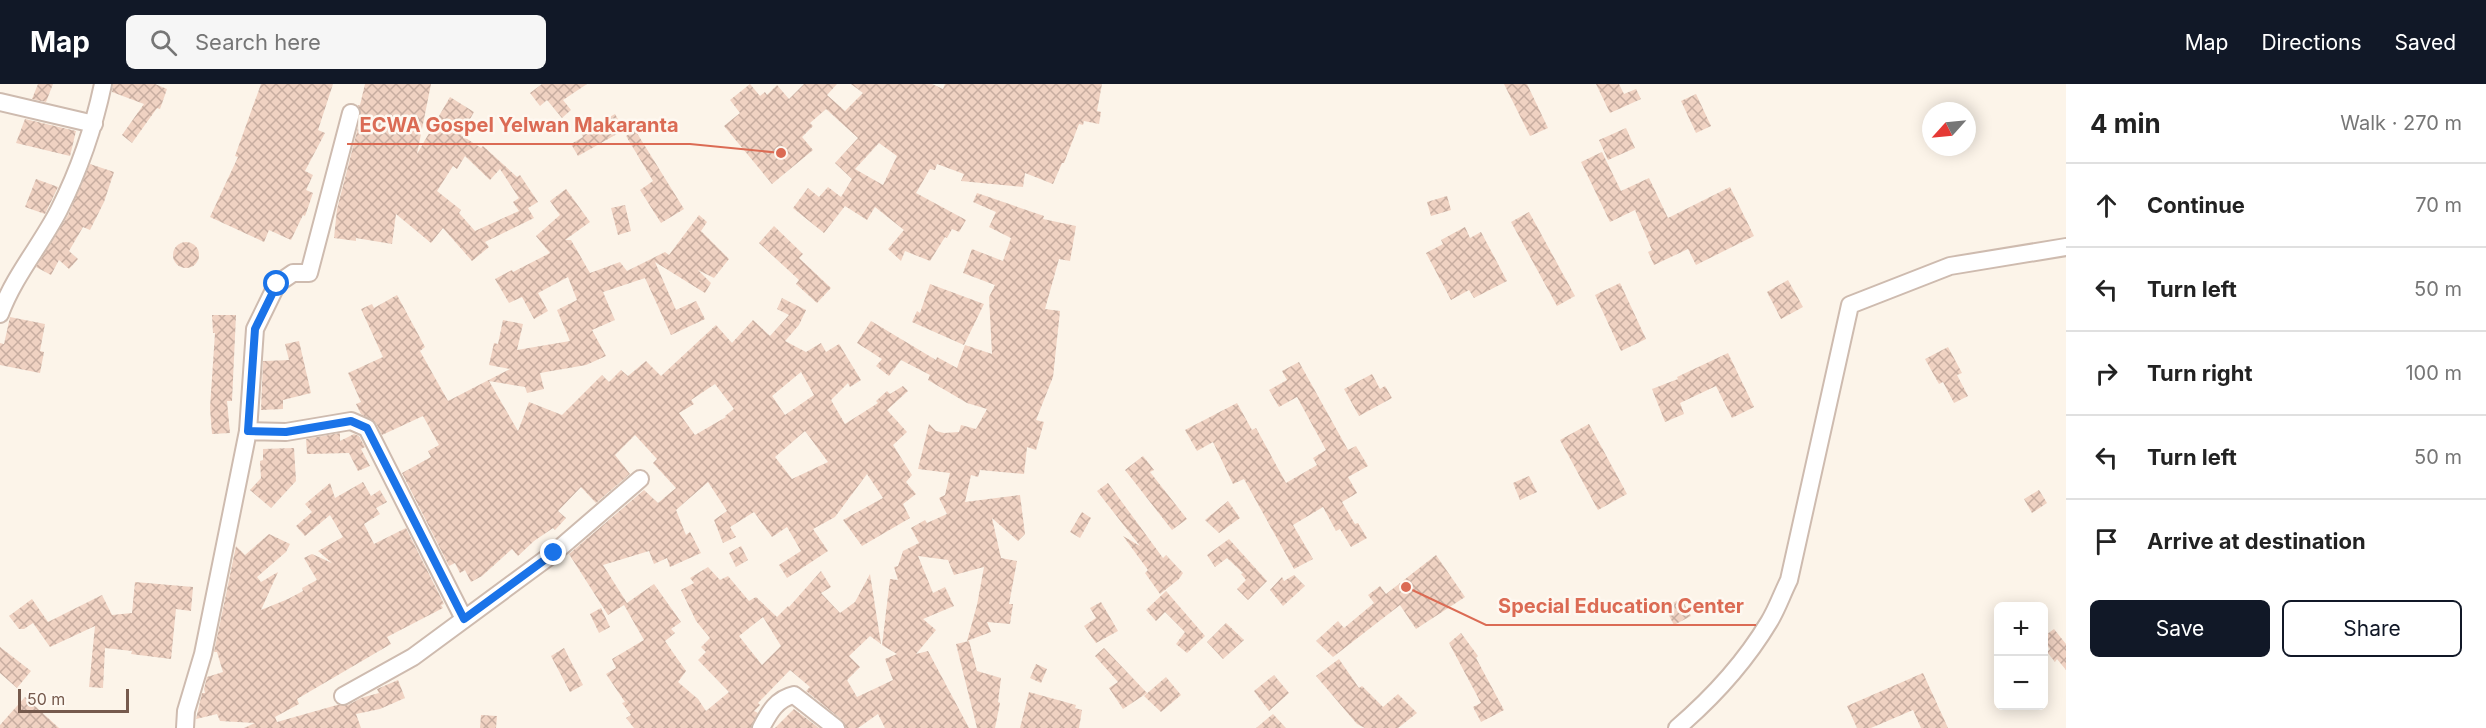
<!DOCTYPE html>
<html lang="en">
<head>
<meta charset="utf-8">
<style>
  :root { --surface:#fff; --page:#f6f6f6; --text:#222; --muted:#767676; --line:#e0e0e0; --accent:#111827 }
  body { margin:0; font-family:Inter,sans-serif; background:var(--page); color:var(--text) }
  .controls { position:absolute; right:18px; bottom:18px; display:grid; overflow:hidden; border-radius:9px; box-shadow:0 3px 15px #0003 }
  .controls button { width:54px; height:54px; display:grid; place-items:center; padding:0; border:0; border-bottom:2px solid var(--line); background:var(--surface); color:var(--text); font:30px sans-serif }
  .compass { position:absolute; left:1922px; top:18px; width:54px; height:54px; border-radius:50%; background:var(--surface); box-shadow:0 3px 15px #0003; rotate:243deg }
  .scale { position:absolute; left:18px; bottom:15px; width:111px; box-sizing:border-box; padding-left:6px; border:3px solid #765a4d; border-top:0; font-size:16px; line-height:21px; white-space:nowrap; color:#765a4d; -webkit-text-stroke:4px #fef8f0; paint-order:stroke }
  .stop { position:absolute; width:18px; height:18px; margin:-14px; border:4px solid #1a73e8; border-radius:50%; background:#fff }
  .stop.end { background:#1a73e8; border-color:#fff; box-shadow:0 2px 6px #0008 }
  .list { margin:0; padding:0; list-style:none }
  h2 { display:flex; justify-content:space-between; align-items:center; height:78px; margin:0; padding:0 24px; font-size:26px }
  h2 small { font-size:20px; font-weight:400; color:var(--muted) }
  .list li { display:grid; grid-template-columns:39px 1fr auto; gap:18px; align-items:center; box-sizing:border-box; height:84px; padding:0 24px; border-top:2px solid var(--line) }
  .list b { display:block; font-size:22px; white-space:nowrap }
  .list em { font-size:20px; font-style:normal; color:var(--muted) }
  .actions { display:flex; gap:12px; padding:18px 24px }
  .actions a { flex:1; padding:14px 0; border:2px solid var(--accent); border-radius:9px; text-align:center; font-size:21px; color:var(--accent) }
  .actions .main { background:var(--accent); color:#fff }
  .icon { flex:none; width:33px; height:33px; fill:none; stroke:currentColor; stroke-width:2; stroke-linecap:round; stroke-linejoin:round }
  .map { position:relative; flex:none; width:2066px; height:644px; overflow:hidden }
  header { display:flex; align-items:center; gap:36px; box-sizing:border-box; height:84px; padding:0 30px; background:var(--accent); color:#fff }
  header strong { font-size:28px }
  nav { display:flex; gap:33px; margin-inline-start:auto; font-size:21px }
  .search { width:420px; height:54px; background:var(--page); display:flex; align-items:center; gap:15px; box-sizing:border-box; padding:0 21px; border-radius:9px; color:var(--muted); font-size:22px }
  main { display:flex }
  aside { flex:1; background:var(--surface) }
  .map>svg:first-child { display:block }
  .building { fill:url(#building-cross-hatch); fill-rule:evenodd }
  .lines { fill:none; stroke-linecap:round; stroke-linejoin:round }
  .minor-casing { stroke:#cebbaf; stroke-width:20 }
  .minor { stroke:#fff; stroke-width:16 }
  .route { stroke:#1a73e8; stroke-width:8 }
  .leader { fill:none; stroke:#db6b54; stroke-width:2 }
  .callout-dot { fill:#db6b54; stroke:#fef8f0; stroke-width:2 }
  .callout-label { font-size:20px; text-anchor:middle; font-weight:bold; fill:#db6b54; stroke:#fef8f0; stroke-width:5; stroke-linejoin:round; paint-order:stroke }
</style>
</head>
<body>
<header>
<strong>Map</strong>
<div class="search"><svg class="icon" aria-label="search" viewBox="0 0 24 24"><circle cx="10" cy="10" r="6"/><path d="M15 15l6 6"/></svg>Search here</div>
<nav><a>Map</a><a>Directions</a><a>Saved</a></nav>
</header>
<main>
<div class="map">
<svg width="2066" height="644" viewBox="0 0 2066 644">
  <defs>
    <pattern id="building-cross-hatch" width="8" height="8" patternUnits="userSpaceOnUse" patternTransform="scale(1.5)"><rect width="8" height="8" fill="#f0d2c2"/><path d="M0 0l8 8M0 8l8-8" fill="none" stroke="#c7ada0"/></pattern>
  </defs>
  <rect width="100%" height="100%" fill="#fcf4e9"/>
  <g class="building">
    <path d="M38,0h15l-7,18 -14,-3z"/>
    <path d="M113,0h42l12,5 -7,20 -3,-1 -25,35 -10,-8 22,-31 -32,-12z"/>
    <path d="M261,0h72l-15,46 7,3 -20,38 8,4 -7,15 7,3 -8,23 -2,-1 -12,25 -22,-10 -5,12 -54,-25 28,-60 -3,-1z"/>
    <path d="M365,0h66l-14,70 33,-57 24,15 -13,23 20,13 2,-2 34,31 3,-2 18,27 -10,6 6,10 -49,24 4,5 -17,14 -29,-33 -12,15 -35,-29 -4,30 -36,-6v3l-22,-3 3,-29 24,-93 -3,-11h2zM465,72l25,24 10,-11 19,29 -6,4 6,9 -44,20 -16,-18 2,-3 -24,-19 16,-25 4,3z"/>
    <path d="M542,0h45l-24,16 8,10 -9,8 -15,-18 -7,6 -10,-13z"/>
    <path d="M750,0l10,12 5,-4 2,3 10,-10 12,14 15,-15h33l-10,11 18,16 18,-18 -12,-9h81l11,5 2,-5h157l-5,27 4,1 -2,12 -15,-3 -1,4 -4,-1 -15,39h-2l-9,21 -28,-11 -2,14 -62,-6 3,-7 -27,-10 -2,6 -5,-1 -14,24 50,27 -7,12 -7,-3 -5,9 -2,-1 -15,24 -25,-10 -4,10 -13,-12 16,-19 -29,-23 -8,13 -22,-14 -21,27 -31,-25 15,-20 11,9 9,-10 13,10 11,-18 -17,-16 23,-25 -32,-29 -16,14 3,3 -11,11 11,13 -41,34 -48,-58 16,-13 -10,-13zM879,59l18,13 -14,29 -28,-16z"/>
    <path d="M1504,0h23l21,44 -18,8z"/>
    <path d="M1596,0h23l5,10 12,-5 5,10 -31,14z"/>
    <path d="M1696,10l15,32 -15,7 -15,-32z"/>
    <path d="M615,30l9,16 -46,26 -7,-12 12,-7 -2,-4z"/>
    <path d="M25,35l51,12 -6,25 -54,-13z"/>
    <path d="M1626,44l9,20 -27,12 -9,-20z"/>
    <path d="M635,46l49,79 -23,14 -21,-33 13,-9 -27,-45z"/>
    <path d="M1602,68l19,39 28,-13 19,40 62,-31 24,49 -58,29 -8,-16 -34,16 -6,-13 4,-2 -17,-40 -25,12 -29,-60z"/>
    <path d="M90,80l24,8 -10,30 -14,28 -7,-3 -14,24 9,8 -9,10 -10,-9 -8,15 -15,-8 32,-52z"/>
    <path d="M36,95l22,8 -13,27 -20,-7z"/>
    <path d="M566,105l24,33 -25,18h6l19,33 30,-11 7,9 38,-19 4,3 30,-40 8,7 -6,9 28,28 -15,19 -16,-8 13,13 -6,10 -50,-31 21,48 20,-9 9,18 -34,16 -26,-57 -42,14 12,28 -23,10 14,26 -20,9 -46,8 4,16 -17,4 -2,-6 -36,-6 29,50 11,-29 33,13 40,-40 7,7 12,-12 7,6 18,-15 15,15 55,-51 16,18 21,-23 17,16 19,-21 -12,-6 5,-11 24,12 -7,15 -14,16 21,11 15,-9 5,9 13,-8 22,36 -11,7 -2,-4 -17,17 14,24 33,-21 -2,-2 11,-10 3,3 13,-8 5,5 -21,19 20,22 -14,13 19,30 -6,7 10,12 -13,10 7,14 -48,28 -19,-26 40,-22 -16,-24 -32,43 -22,12 15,22 -41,27 -8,-13 22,-14 -14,-24 -15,10 -18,-25 -24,15 6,10 -13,6 -9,-23 13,-9 -19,-29 -32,28 10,25 4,-3 11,21 -31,14 -3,-9 -13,6 -5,-13 -46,14 24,38 27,-19 27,38 -10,7 4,4 -10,8 21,30 -8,11 20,17 8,12 23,-19 -31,-32 8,-8 -5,-5 9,-9 -14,-17 -15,-31 13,-7 -4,-5 18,-11 12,13 8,-4 21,25 7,-4 21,20 11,-11 1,1 32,-36 10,16 -10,6 19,20 15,-11 15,-28 11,70 -11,-8 -21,20 11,11 -13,13 10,17 36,-17 -8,-21 12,-5 -15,-9 8,-66 8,1 -4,-13 4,-1 5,-15 16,-8 -8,-15 14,-8 2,3 20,-9 -8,-16 6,-3 5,-22 -32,-4 11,-45 7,7 8,2 15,-1 2,-7 15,4 11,-20 -20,-6 -39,-23 2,-5 -29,-15 -12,16 -13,-10 6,-7 -25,-16 14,-22 65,39 1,-3 20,11 8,-23 27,9 -3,-57 6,-12 -32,-12 9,-24 31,12 8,-23 -22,-11 7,-15 -23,-10 4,-9 67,23 -1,3 33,7 -6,35 -11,-2 -14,50 15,2 -7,66 -17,43 8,2 -8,28 -9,-3 -3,27 -44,-4 -2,7 -7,-2 -6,27 55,-7 5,39 -7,7 -26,-23 9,40 16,3 -8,43h4l-3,20 -23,-2 4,10 -24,9 10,-36 7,-38 -30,8 -6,-15 -30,-4 15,37 12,-6 9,19 -31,13 13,11 -20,24 12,-3 41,77h-84l-7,-14 -20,14h-12l-4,-8 -36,-29 4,-4 -20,-17 -32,33 2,2 -6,6 4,2 -7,15h-117l-8,-10 5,-3 -9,-12 3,-1 -19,-28 10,-6 -4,-9 32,-19 -20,-35 -16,10 -39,-61 75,-64 14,13 18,-15 -23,-25 4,-4 -22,-24 -20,20 15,19 -34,29 -15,-16 -23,24 8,7 -11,12 -2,-2 -19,13 -16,15 -6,-7 -30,27 -11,6 -6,-12 -5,3 -5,-10 -6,3 -47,-93 29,-16 -3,-6 11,-6 -16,-29 -41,19 -6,-12 -15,-9 -5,-10 5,-2 -13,-29 35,-16 -22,-48 11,-5 2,4 23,-13 28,52 -5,4 28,50 62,-32 -21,-4 5,-22 4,1 5,-24 20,4 -6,26 53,-9 -13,-31 20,-10 -9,-23 -30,16 10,18 -14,8 -12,-22 -13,6 -14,-24 17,-9 1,2 37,-19 -14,-17 24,-21 -10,-14zM801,288l13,23 -29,20 -13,-19zM715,300l19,25 -9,7 1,1 -31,18 -16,-22 15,-9 -3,-4zM805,347l23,31 -36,17 -17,-22zM763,533l18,29 -19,19 -23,-29z"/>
    <path d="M1447,112l4,14 -20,6 -4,-14z"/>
    <path d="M625,121l6,26 -13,4 -7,-27z"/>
    <path d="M1529,128l46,84 -18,10 -46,-84z"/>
    <path d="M774,142l29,28 -4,4 32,30 -14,15 -21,-19 3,-4 -40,-37z"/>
    <path d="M1465,143l5,11 11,-6 26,49 -33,17 -5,-8 -18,10 -25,-47 17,-9 -2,-4z"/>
    <circle cx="186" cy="171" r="13"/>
    <path d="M1788,196l15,27 -22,12 -14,-27z"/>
    <path d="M1620,199l26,56 -25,12 -26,-56z"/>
    <path d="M930,200l54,20 -20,41 -52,-23 5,-11 3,2z"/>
    <path d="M212,231h24l-4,86h-5l3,32 -18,1 -2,-26 5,-75h-2z"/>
    <path d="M10,233l35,7 -5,27 4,1 -4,21 -40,-8v-22l4,1z"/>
    <path d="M299,257l12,52 -28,7v9l-22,1 2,-49 26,-1 -4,-16z"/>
    <path d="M1948,263l14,26 -5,2 11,21 -14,7 -11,-21 -4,2 -14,-25z"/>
    <path d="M1728,269l26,54 -22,11 -16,-32 -36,17 4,11 -19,8 -13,-33 26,-10 -1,-2z"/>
    <path d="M1299,278l49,88 8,-4 12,20 -20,11 9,16 -15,9 13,22 3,-1 9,15 -16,9 -11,-18 -4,2 -13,-24 -30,18 20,34 -19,10 -50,-90 -11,5 -20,-42 -16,9 -12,-21 52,-27 15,27 4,-2 30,55 31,-18 -4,-7 13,-8 -29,-53 -18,10 -10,-17 18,-10 -5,-9z"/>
    <path d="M1372,290l8,15 5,-3 7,12 -33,18 -15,-27z"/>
    <path d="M1589,340l38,70 -29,16 -38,-70z"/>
    <path d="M340,349v8l14,-7 5,2 6,11 -4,2 9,17 -12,5 -9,-18 -42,1 -1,-15z"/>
    <path d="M294,364l2,33 -25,27 -21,-18 11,-12 -1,-17 3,-1v-11z"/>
    <path d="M1143,372l11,14 -4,2 37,47 -15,11 -47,-60z"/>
    <path d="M1529,392l8,16 -17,8 -7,-17z"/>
    <path d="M363,398l8,14 9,-6 7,12 -11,6 4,6 -16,10 10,20 32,-16 38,76 -3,1 2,3 -56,29 4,7 -94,55 2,5 -24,13 2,5 60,-17h11l13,-7 18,-5 -2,-4 21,-9 7,18 -25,11 -24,5 5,14h-117l11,-5 -35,-2 -3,-7 -21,5 6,-26h3l-1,-4 3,-12 16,-5 -6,-20h-3l22,-106 9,9 24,-21 21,10 -4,8 -29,25 4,5 17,-10 -17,38 27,-11 15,-8 -1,-3 15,-8 -13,-22 8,-4 20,9 -14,-12 25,-14 -13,-22 -25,21 -9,-10 16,-14 -7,-8 25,-21 5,15z"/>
    <path d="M1108,399l55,75 3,-3 17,18 -4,6 -19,15 -15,-21 3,-3 -25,-34 17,10 -43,-55z"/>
    <path d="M2039,406l8,13 -15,10 -8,-14z"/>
    <path d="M1228,417l12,17 -21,15 -14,-13z"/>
    <path d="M1082,428l9,6 -11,20 -10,-6z"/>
    <path d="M1229,455l38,42 -19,19 -11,-11 9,-9 -5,-6 2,-1 -16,-15 -12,9 -8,-12z"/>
    <path d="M741,462l7,14 -12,7 -7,-14z"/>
    <path d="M1436,471l29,42 -49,32 -16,-24 -67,52 -17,-16 22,-20 6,7 30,-25 -6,-8 12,-9 6,8z"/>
    <path d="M1294,491l11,11 -22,20 -13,-16 12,-13 2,4z"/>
    <path d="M135,498l58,5 -2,24 -15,-2 -5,50 -40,-5 1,-3 -27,-3 -2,40 -14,-1 6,-61 -45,21 -17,-24 -9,6h-5l-10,-13 23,-17 16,23 54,-27 10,20 20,-2z"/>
    <path d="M1166,507l39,45 -18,17 -11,-9 9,-12 -20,-20 -9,9 -10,-11z"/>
    <path d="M1681,514l10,18 -17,9 -9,-17z"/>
    <path d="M1101,518l17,29 -22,12 -12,-17 12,-8 -6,-10z"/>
    <path d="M601,524l9,19 -11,6 -9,-19z"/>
    <path d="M1226,539l18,17 -21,19 -16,-17z"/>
    <path d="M2054,545l12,15v26l-9,-11 -2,3 -8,-10 3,-3 -7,-8v-4z"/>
    <path d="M1461,549l17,23 -2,2 28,52 -23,12 -8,-15 8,-4 -32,-60z"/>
    <path d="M969,557l8,30 24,7 -3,24 2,1 -5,25h-18l-21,-84z"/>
    <path d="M0,563l31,24 -14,17 -17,-15z"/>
    <path d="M564,564l19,37 -13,7 -19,-36z"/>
    <path d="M1104,564l43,45 -24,16 -14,-21 9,-6 -23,-26z"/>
    <path d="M1339,575l20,29 3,-2 21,21 15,-13 19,19 -19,15h-33l-8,-4 -41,-48z"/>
    <path d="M1036,580l11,5 -6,14 -11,-5z"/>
    <path d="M1923,589l25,55h-27l-8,-18 -42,18h-14l-10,-22z"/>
    <path d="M1274,591l15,18 -20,18 -15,-20z"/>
    <path d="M1166,593l15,18 -20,17 -17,-16z"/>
    <path d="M1029,608l47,13 -1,3 7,2 -3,18h-59z"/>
    <path d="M25,613l34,31h-59v-3z"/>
    <path d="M794,625l25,19h-44z"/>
    <path d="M1273,630l13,14h-30z"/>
    <path d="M481,631l16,1 -1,12h-16z"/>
  </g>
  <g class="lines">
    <g class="minor-casing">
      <g id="minor">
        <path d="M0,18l94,22"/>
        <path d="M0,230c14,-38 41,-69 59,-104 20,-40 35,-83 44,-126"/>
        <path d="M248,347l7,-102 22,-45 16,-11h16l42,-160"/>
        <path d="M343,612l70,-39 141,-104 86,-74"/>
        <path d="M185,644l1,-17 17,-57 45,-223 38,1 65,-11 16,7 97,191"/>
        <path d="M761,644c8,-15 15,-29 33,-33l42,33"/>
        <path d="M1677,644c35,-30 68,-66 92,-106 8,-13 13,-28 20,-42l61,-275 100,-39 116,-19"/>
      </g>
    </g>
    <use href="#minor" class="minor"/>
  </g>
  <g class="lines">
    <path class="route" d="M277,200l-22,45 -7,102 38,1 65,-11 16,7 97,191 90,-66"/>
  </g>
  <path class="leader" d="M781 69L690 60H347M1406 503L1486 541H1756"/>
  <g class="callout-dot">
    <circle cx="781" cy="69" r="6"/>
    <circle cx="1406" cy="503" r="6"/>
  </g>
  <g class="callout-label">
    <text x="519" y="48">ECWA Gospel Yelwan Makaranta</text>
    <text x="1621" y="529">Special Education Center</text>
  </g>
</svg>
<div class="controls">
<button>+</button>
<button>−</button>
</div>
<svg class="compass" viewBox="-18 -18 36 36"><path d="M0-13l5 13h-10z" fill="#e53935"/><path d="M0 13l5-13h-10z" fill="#767676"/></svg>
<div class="scale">50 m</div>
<div class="stop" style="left:277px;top:200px"></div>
<div class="stop end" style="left:554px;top:469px"></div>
</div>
<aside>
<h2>4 min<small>Walk · 270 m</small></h2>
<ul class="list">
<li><svg class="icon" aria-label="ahead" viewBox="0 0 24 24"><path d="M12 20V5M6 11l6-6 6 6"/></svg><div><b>Continue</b></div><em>70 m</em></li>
<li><svg class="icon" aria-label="left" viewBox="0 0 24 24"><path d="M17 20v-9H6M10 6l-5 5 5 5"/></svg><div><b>Turn left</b></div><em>50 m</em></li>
<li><svg class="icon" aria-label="right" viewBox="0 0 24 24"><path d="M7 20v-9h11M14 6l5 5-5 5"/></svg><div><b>Turn right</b></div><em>100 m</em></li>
<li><svg class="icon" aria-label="left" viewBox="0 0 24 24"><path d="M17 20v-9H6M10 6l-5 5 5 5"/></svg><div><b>Turn left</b></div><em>50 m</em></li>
<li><svg class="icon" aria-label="arrive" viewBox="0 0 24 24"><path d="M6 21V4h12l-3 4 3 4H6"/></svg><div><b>Arrive at destination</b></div></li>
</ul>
<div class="actions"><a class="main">Save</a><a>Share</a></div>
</aside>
</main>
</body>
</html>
